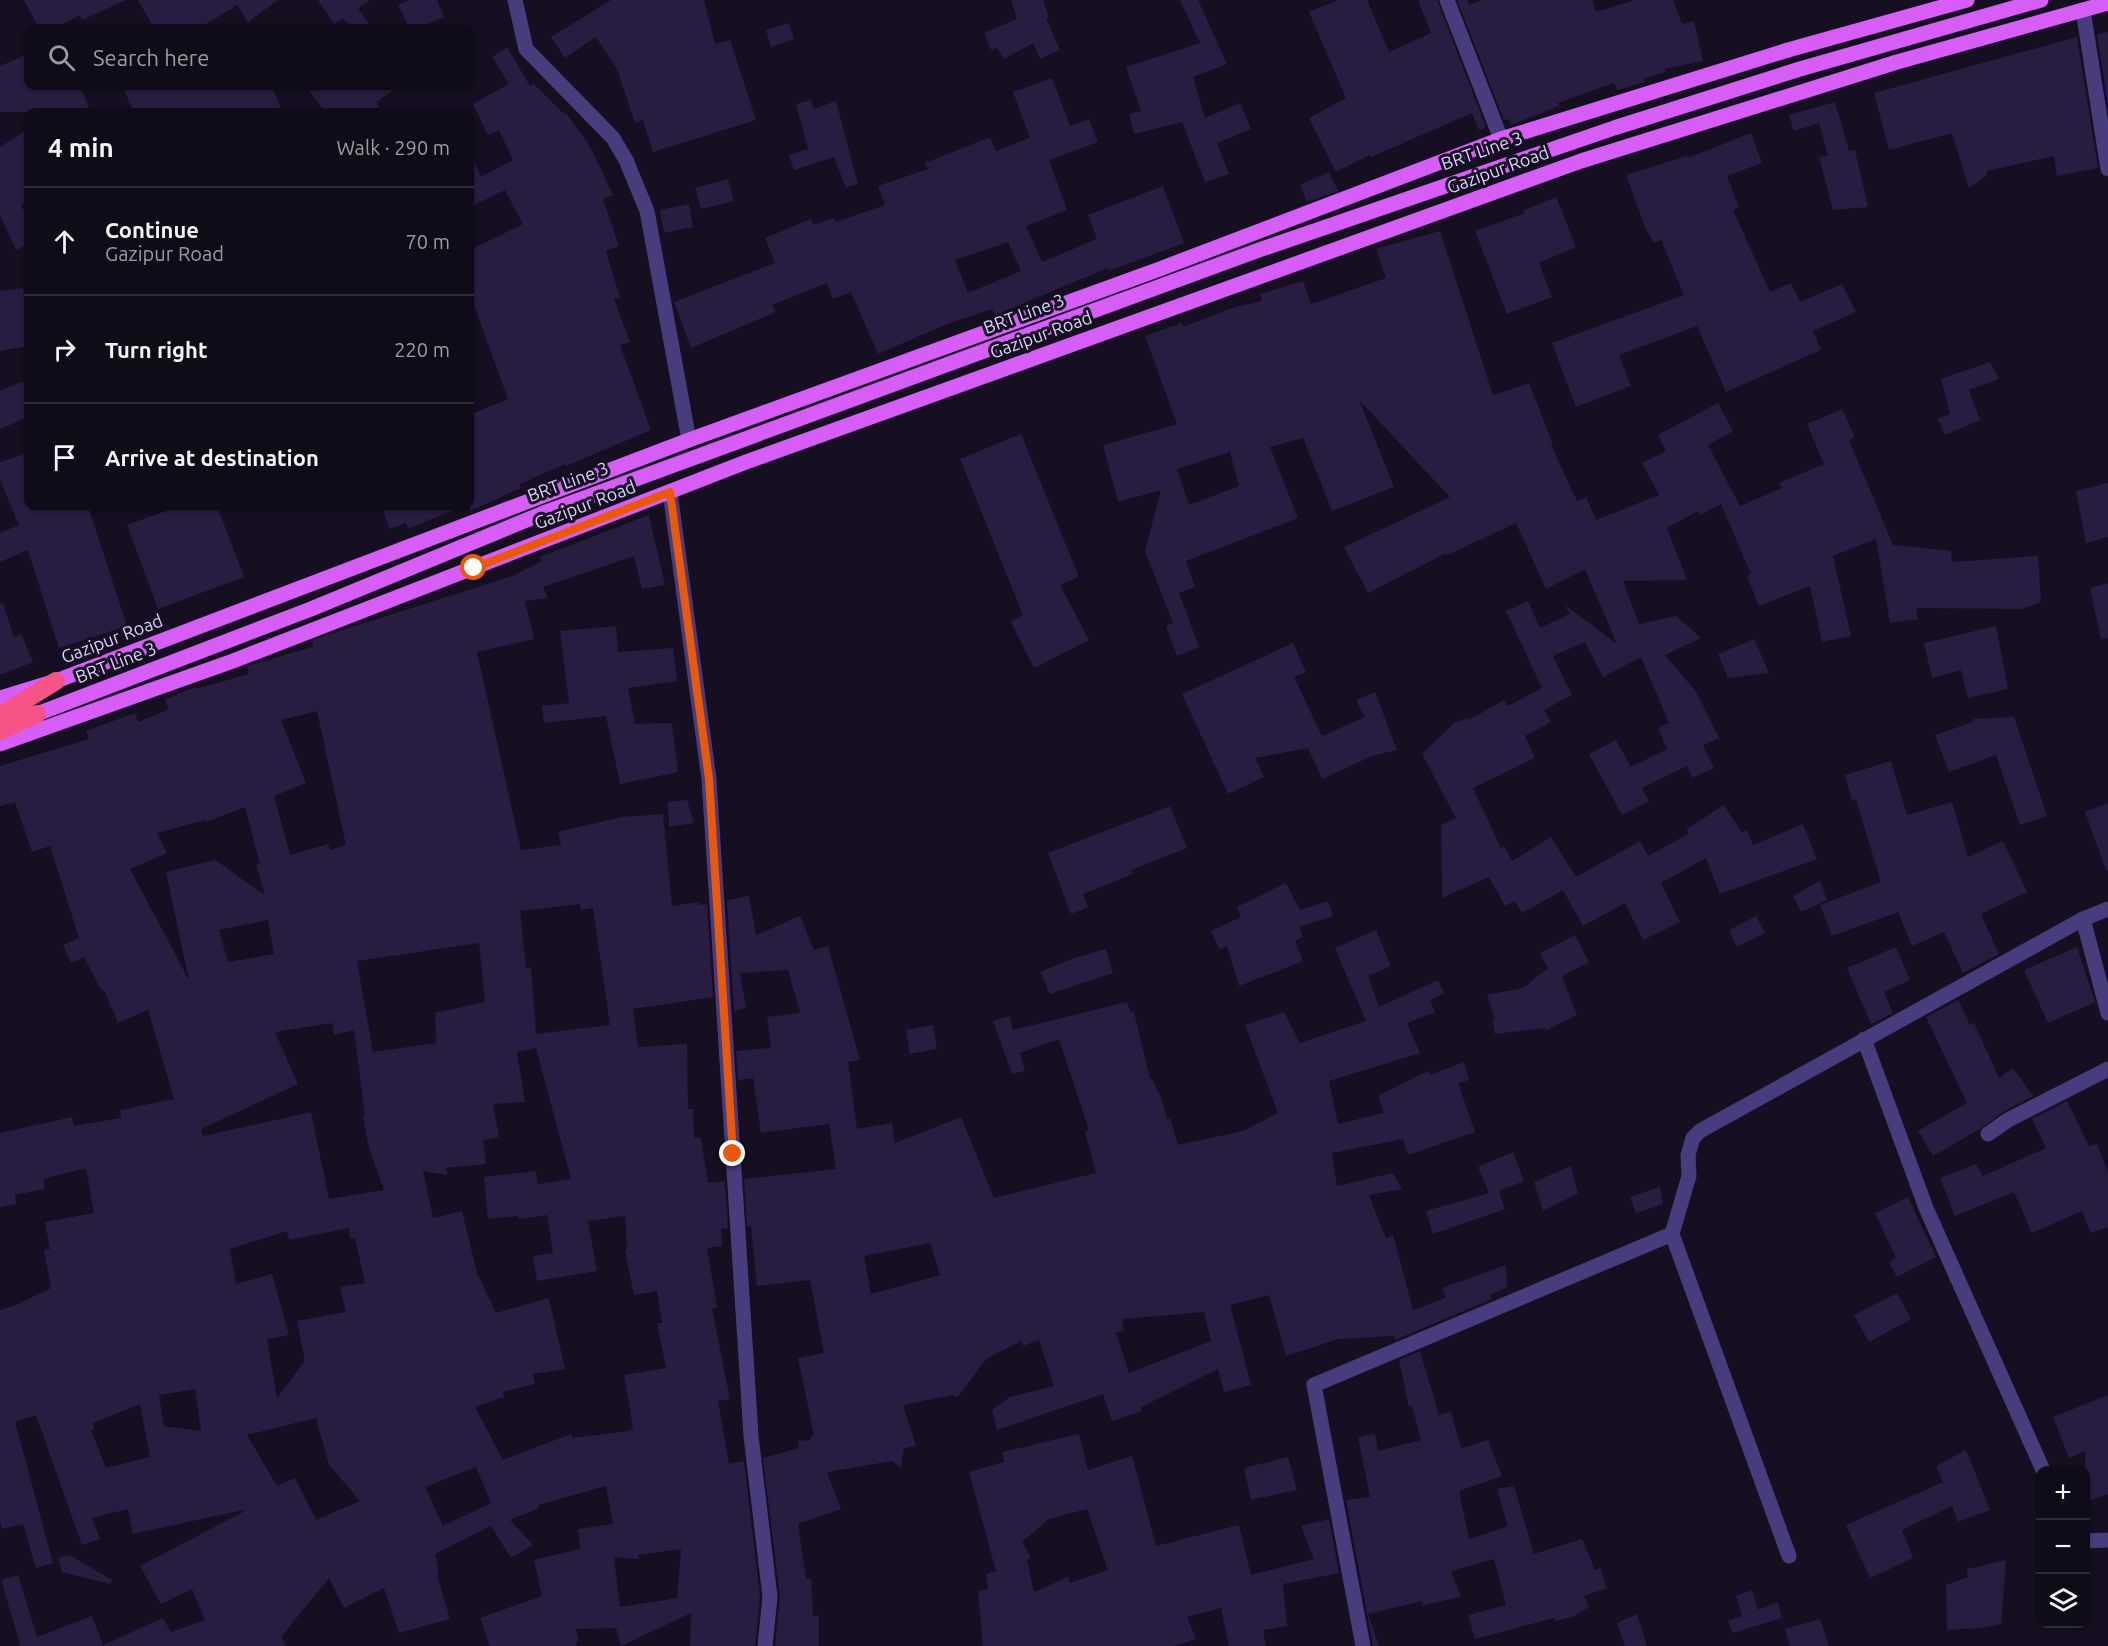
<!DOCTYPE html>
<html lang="en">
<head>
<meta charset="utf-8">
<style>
  :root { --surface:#100b19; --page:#191422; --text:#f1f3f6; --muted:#9c9ba2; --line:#302b38 }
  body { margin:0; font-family:Ubuntu,sans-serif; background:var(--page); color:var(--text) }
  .controls { position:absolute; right:18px; bottom:18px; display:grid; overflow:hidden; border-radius:12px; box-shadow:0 2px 4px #0004 }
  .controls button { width:54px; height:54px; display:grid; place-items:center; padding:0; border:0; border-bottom:2px solid var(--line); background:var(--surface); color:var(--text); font:30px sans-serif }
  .stop { position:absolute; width:18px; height:18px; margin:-14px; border:4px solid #ea580c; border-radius:50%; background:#fff }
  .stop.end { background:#ea580c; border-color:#fff; box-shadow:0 2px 6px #0008 }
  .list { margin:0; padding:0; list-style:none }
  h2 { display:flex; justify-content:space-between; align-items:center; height:78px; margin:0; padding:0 24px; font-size:26px }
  h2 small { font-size:20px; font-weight:400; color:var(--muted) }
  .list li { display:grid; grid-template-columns:39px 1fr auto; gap:18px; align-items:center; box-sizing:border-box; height:108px; padding:0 24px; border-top:2px solid var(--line) }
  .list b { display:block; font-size:22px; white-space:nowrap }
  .list p { margin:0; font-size:20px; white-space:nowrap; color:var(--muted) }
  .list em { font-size:20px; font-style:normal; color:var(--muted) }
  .icon { flex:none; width:33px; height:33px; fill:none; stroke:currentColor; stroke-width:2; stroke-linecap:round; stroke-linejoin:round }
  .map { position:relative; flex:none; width:2108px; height:1646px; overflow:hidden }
  .search { position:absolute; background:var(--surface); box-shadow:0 2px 4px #0004; left:24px; top:24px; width:450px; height:66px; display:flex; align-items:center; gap:15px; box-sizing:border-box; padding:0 21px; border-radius:12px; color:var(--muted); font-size:22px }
  .panel { position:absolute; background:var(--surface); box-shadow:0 2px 4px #0004; left:24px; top:108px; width:450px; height:402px; border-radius:12px }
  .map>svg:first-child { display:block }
  .building { fill:#291c41; fill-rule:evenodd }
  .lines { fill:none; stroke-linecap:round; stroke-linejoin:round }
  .minor { stroke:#493c7d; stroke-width:15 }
  .primary { stroke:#d65ef6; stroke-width:15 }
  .motorway { stroke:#f65386; stroke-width:18 }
  .route { stroke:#ea580c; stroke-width:8 }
  .labels { text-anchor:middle; stroke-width:6; stroke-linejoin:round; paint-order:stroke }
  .street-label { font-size:18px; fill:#ddd1fd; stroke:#150f21 }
</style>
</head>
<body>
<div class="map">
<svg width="2108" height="1646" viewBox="0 0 2108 1646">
  <rect width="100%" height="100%" fill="#150f21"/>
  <g class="building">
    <path d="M24,0h102l-44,20 -2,-5 -25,13h-16z"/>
    <path d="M138,0h140l-30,22 -11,-17 -37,23h-46z"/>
    <path d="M318,0h52l-12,8 14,20h-20l-9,-10 -9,6z"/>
    <path d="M409,0h28l7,17 -25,11h-10l-11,-23z"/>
    <path d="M611,0h93l11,44 15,-4 26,80 -103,32 -10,-32 -8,3 -18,-54 -21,-32 -31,21 -14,-21z"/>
    <path d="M1011,0h32l6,17 -3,1 14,32 -20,9 -7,-16 -29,16 -7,-11 -6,2 -7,-17 33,-14z"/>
    <path d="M1180,0h18l29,64 -34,13 12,41 35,-15 11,26 -34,14 12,31 -24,8 -23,-60 -48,12 -5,-20 12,-3 -15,-44 74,-24z"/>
    <path d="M1338,0h29l22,52 42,-19 -13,-33h19l49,127 -7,3 -7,-17 -101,44 -1,-2 -34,17 -27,-54 37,-20 -37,-86z"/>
    <path d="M1457,0h10l2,5 13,-5h110l4,12 39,-12h38l9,24 12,-3 9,40 -38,8 1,3 -22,7 1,3 -28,8 -3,-7 -56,20 1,3 -48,19 -2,-6 -5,1z"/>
    <path d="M789,23l5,16 -23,8 -5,-17z"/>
    <path d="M2108,32v65l-1,1 -10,-64z"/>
    <path d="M2077,37l21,131 -41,8 -3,-20 -68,15 1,4 -18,13 -17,-55 -63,17 -15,-57z"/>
    <path d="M507,47l23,39 3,-3 31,31 2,-1 25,35 22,47 -10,4 16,47 -13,5 14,47 -6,1 16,43 -10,3 31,85 -85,36 -1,-2 -45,20 1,4 -51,23v-96l38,-16 -38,-105v-44l53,-26 -18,-34 -35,17v-54l11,24 32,-17 -14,-30 -11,5 -15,-31 36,-20 -17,-27z"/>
    <path d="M28,54v32h52l11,26h-91v-46z"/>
    <path d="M1052,78l18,48 19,-7 9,23 -49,18 18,50 -41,16 16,36 55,-23 -9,-24 75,-29 21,57 -75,28 -1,-3 -113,47 -3,-6 -45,15 -69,30 -27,-62 -18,7 -6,-16 -55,22 4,7 -85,36 -17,-46 101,-39 -10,-25 46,-19 2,6 21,-7 2,4 49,-17 -7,-19 50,-17 -3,-6 65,-26 6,14 34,-13 -17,-46zM1008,242l13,29 -53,22 -13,-33z"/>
    <path d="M122,86h150l10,26h-148z"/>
    <path d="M306,86h93l-23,16 6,10h-57z"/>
    <path d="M811,100l3,9 22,-8 22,83 -12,4 -12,-31 -40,13 -5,-15 19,-6 -12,-45z"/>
    <path d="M1835,102l14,49 6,-1 13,57 -35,3 -14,-53 9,-1 -9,-33 -25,8 -5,-16z"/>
    <path d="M28,129v72l-7,4 7,15v24l-12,6 -16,-35v-68z"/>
    <path d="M1751,133l11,30 -35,13 12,31 -6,3 37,82 21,-9 9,19 42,-18 14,28 -43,19 8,19 -95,42 -29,-66 -78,29 12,31 -55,21 -24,-64 132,-48 -23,-55 -7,3 -9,-16 -19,-52 61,-19 1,2z"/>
    <path d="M1329,172l9,19 -31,11 -7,-17z"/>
    <path d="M728,179l6,22 -33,8 -6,-21z"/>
    <path d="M1556,197l20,50 -37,16 13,34 -45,17 -32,-83 50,-18 -1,-3z"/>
    <path d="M689,204l4,23 -29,6 -4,-23z"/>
    <path d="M1440,231l53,164 36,-12 24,61 -2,1 26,56 9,-4 10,23 63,-25 -17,-32 24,-12 -8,-16 60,-32 15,28 -25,14 32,61 42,-18 -3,-5 45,-19 -17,-40 35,-15 13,28 -6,3 44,105 58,6 1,11 86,-6 3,46 -19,7 -106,-1 2,11 -28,4 -14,-84 -43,17 18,80 -29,6 -12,-56 -51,20 -12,-30 4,-2 -30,-70 -21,11 -2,-4 -31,17 20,52 -64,1 16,43 37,-8 25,22 -36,17 32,38 22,45 -16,7 11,23 -22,10 -5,-12 -45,22 7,13 -27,14 -33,-61 27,-14 15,27 36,-18 -9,-21 11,-5 -28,-66 -38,20 -18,-35 -32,14 19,39 -28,15 7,12 -26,14 10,22 -62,30 28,60 3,-2 8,15 39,-24 25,40 64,-36 8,15 40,-22 -1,-5 37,-24 18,28 5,-3 6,15 50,-21 14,35 -97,35 -14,-36 -45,25 19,39 -37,18 -18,-37 -42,23 -20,-36 -41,23 -7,-12 -10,5 -16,-29 -47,21 -1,-73 15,-7 -34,-64 32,-31 13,-5 2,2 35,-20 4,6 34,-18 -36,-77 22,-10 12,27 30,-14 -5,-9 52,39 -32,-75 -39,20 -30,-66 -69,32 -1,-2 -78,40 -24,-46 106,-50 -91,-97 35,87 -62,24 -29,-73 -33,9 28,71 -112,43 9,26 -16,6 20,54 -22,9 -11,-30 7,-3 -28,-72 16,-61 -43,12 -15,-57 74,-21 -32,-88 37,-13 1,4 52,-20 27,-6 -2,-7 43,-13 8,23 75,-26 -10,-29zM1230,452l9,34 -50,19 -12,-36z"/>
    <path d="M23,288l5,31v27l-28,5v-60z"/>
    <path d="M1990,362l9,17 -30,11 11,30 -35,15 -7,-16 12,-5 -9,-35z"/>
    <path d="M23,381l5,13v23l-28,12v-38z"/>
    <path d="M1021,434l58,143 -19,8 29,55 -55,28 -23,-46 12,-7 -63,-156z"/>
    <path d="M28,453v53h60l39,120 -68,22 -31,-98 -28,12v-29l19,-8 -19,-45v-18z"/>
    <path d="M2108,483v54l-22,6 -10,-52z"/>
    <path d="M180,506h37l27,71 -86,32 -31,-84z"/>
    <path d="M381,506h82l-55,23 -2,-6 -16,6z"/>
    <path d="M649,515l16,70 -23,4 -8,-33 -91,31 5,11 -23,3 9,38 -57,13 44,198 40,-5 -3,-13 63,-15 42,-3 9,92 27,-4v3l8,-1 6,93 -80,12 5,38 49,-3 1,65h5l1,29h7l7,45 17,-2 3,47 -7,1 1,17 -15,2 10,59 -5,1 18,91 -12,2 11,63 15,-3 16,136 -5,49h-65l1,-33 -70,33 -5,-18 -40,1 3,12 -3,1 1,4h-87l-10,-28 62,-22 -8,-36 46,-11 -2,-20 35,-5 -7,-38 -68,19 1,3 -29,12 23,25 -22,13 -20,-32 -56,28 4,20 -2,1 13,44 -51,14 -15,-45 -40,20 -15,-30 -48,59 5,9h-268l2,-2 -19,-64 17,-5 19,62 55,-21 11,29 60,-27 8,14 34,-12 -13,-31 -31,15 -21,-38 103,-54v-2l-110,24 -5,-25 -36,9 8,21 -18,6 -46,-130 -21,7 38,141 -17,5 -13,-44 -21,5 -2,-8v-211l16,-5 35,-17 -7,-38 6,-1 -5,-27 49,-9 -8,-45 -43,11 2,10 -30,6 1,9 -16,3v-74l72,-16 2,9 47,-8 -1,-8 54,-11 -26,-89 -30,13 -14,-33 -2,1 -18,-34 -13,6 -8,-18 16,-7 -29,-92 -18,6 -17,-50 -15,4v-40l89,-27 -3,-8 49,-18 3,9 31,-13 -4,-9 30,-13 1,2 53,-15 -2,-8 66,-19 -1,-6 15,-6 185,-59 30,-15 -2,-4zM317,711l29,134 -16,5 -2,-6 -38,11 -16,-59 32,-13 -25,-63zM245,807l15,57 -4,1 9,30 -50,-35 -49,12 23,108 -59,-111 37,-16 -10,-20 48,-13 1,2zM580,904l1,6 12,-2 17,117 -74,9 -5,-67 -5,1 -6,-57zM268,920l6,34 -46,8 -9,-32zM479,943l6,59 -50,11 1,30 -63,9 -16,-91zM332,1023l2,12 20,-5 11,86h-2l6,32 15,42 -55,9 -18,-87 -108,24 -2,-7 97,-45 -23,-52zM536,1048l35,131 -33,5 -2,-13 -52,6 4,42 30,-3 1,3 28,-4 6,38 -20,3 4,25 60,-10 -9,-50 37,-5 2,34h-2l9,45 23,-4 5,32h-5l9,45 -42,7 9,53 -4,3 -57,7 -1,-4 -68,26 -28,-53 29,-10 -1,-5 32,-8 -2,-10 32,-5 -16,-71 -53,15 -19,-40 -15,-62 -29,7 -10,-47 24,4 -1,-7 40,-4 -3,-24 16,-3 -6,-33 32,-2 -8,-50zM349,1228l1,11 5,-1 10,45 -25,4 6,25 -49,9 8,40 -28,37 -10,-59 22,-4 -17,-61 -36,10 -6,-35 57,-18 2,9zM195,1389l6,42 -37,-5 -5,-31zM140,1404l10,53 -44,11 -15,-38 3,-1 -1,-6zM316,1418l13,47 31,36 -44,19 -21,-42 -18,8 -30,-51zM476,1467l15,36 -48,23 -18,-39zM681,1549l-4,49 -57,9 -6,-50 25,2 -1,-4z"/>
    <path d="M2108,583v55l-7,1 -11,-51z"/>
    <path d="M0,604h3l11,33 7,-3 12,28 -33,13z"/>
    <path d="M616,626l2,26 55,-4 4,33 -49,7 7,36 37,-1 6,49 -58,12 -14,-68 -62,7 -2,-17 27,-3 -9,-72z"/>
    <path d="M1996,626l12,63 -40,9 -7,-28 -29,8 -8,-35z"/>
    <path d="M1754,639l15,34 -41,5 -10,-24z"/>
    <path d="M1293,643l13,29 -12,5 28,59 43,-19 -9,-17 19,-8 22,58 -25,6 -50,23 -14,-31 -53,10 9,19 -36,17 -46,-100z"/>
    <path d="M2014,717l33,99 -27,9 -24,-70 -47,17 -14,-37 38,-13v-3z"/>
    <path d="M1891,761l16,54 45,-13 16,55 35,-16 24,51 -44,21 -1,4 17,37 -36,19 -19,-41 -32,14 -14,-34 -66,24 -12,-31 61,-23 -25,-82 -4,1 -7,-26z"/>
    <path d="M687,800l7,23 -25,4 -1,-25z"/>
    <path d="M2108,803v67h-2l-21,-58z"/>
    <path d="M1170,806l17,42 -56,22 2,4 -50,20 5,13 -17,7 -23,-61z"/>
    <path d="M1820,881l7,19 -26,12 -8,-16z"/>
    <path d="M1286,883l14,27 28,-9 5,15 -34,11 4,10 -8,4 8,20 -64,25 -12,-40 -7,4 -9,-19 30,-14 -4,-10z"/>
    <path d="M749,896l7,39 44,-19 14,34 14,-4 32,114 -12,2 9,67 35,-6 3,20 66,-26 33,81 102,-25 -11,-41 4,-2 -30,-91 -39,14 5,18 -13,3 -19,-53 16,-5 4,14 114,-28 4,11 3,-1 16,67h2l9,18 6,22 3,-1 8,27 65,-14 35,-18 -33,-88 39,-13 16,31 66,-22 -31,-73 41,-18 15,36 -23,10 11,31 59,-27 6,13 -14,7 5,12 -28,11 13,30 -91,28 9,43 46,-11 -6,-17 50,-25 2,4 34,-13 5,18 -11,3 17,49 -67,23 -5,-16 -71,14 5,33 56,-13 9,16 -33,6 17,44 7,-4 20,75 33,-12 -4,-10 64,-23 1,22 -17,8 2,4 -97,41 -1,-4 -56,3 -52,17 -17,-61 -39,10 21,80 -27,7 -6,-23 -77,38 1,4 -30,10 -9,-27 -106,36 -5,-20 18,-13 44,-11 -15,-46 -16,6 -2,-5 -35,18 -28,38 -5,-2 -50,10 13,41 -12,2 -3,20 -9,-7 -65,11 14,37 -43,15 8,55h5l2,37 6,-1v31h-44l5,-50 -17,-138 36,-10 -1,-7 13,-1v-4l3,-1 -16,-77 26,-5 -14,-73 -53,6 -6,-60h-4l-3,-47 92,-10 -7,-45 -68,9 -8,-55 -15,2 -2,-29 35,-3 -4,-31 33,-4 -12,-43 -48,3 6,35 -12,3 -7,-111zM930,1243l10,32 -69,19 -7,-38zM1204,1312l7,29 -82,32 -13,-40 8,-2 -2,-12z"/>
    <path d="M1756,916l9,17 -28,14 -8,-17z"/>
    <path d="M1575,935l14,27 -27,14 15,39 -32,16v-3l-50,6 -3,-15h3l-8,-24 36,-7 25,-20 -8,-15z"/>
    <path d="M1896,947l14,33 -26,12 9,21 -22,11 -24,-56z"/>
    <path d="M2077,947l18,55 -47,21 -24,-53z"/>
    <path d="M1106,949l7,24 -63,21 -10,-22 34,-14z"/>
    <path d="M1958,1000l12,25 4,-2 25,55 14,-10 20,28 -30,16 -23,17 -47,27 -15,-25 49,-28 -41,-86z"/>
    <path d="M933,1025l4,24 -27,5 -4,-24z"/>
    <path d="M2067,1101l22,45 8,-2 11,29v54l-17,6 -9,-22 -50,22 -18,-41 -59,24 -15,-38 36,-14 7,12 63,-28 -14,-29z"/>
    <path d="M1513,1152l11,29 -25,10 6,18 -72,25 -7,-23 63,-18 -11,-26z"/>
    <path d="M1571,1166l7,27 -35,18 -9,-29z"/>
    <path d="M1660,1187l3,17 -27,9 -6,-16z"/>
    <path d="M1908,1197l28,60 -39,20 -8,-15 7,-4 -21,-45z"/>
    <path d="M1897,1293l14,26 -42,23 -15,-27z"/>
    <path d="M1420,1351l19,64 12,-3 10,36 27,-8 14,36 -43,15 10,48 39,-13 -11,-37 17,-3 20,68 48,-15 13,31 5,-2 7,20 -23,8 5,11 -17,10 -17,4 -1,-3 -79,21 -7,-24 38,-10 -12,-46 -43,12 10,26 -38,8 -1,-4 -54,13 11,32h-6l-27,-146 24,-3 -12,-60 17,-3 3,17 43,-11 -9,-34 -3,1 -10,-47z"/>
    <path d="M2108,1395v99l-17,6 -6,-14v-35l-16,7 -16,-41z"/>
    <path d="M1079,1434l9,36 44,-14 24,90 83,-21 12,50 63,-16 -13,-33 28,-7 10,54 -56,11 4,42 -24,4 3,16h-37l-8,-38 -34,9 9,22 -23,7h-190l-5,-55 10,-2 -2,-15 10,-3 -27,-99 35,-10 -2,-10zM1087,1509l21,61 -38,13 -2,-6 -34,15 -7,-32 4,-2 -9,-16 27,-23z"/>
    <path d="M1966,1450l24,60 -32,12 -6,-16 -50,24 11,28 -43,20 -24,-53 97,-43 -7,-16z"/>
    <path d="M1288,1457l9,33 -46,10 -7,-32z"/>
    <path d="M70,1555l42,25 -2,4 -48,-12 -4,-14z"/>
    <path d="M2006,1560l-5,64 -21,4 -33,2 -1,-45 22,-8 -1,-8z"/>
    <path d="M1752,1590l6,20 20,-8 4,16 -49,15 -5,-12 14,-5 -6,-20z"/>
    <path d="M1637,1614l10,32h-22l-8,-23z"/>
    <path d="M1820,1619l9,27h-39l-5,-17z"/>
  </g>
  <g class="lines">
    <g class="minor">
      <path d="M515,0l11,49 87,89 13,22 21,51 42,229"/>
      <path d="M1447,0l54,139"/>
      <path d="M2083,10l25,159"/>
      <path d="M670,492l39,287 42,657 19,161 -5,49"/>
      <path d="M2083,919l25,94"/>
      <path d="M1864,1039l62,169 117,262"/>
      <path d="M1988,1134l20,-14 100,-51"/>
      <path d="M2086,1541l22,-1"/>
      <path d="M1789,1556l-117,-322 17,-58 -1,-21 5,-17 7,-7 383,-212 25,-10"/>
      <path d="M1363,1646l-49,-261 358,-151"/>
    </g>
    <g class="primary">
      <path d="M0,698l56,-17 633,-241 468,-170 344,-131 287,-89 179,-50"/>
      <path d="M37,714l274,-105 235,-97 713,-262 355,-122 186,-59 241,-69"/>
      <path d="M0,744l233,-83 513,-199 835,-301 316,-99 211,-59"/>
    </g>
    <g class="motorway">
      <path d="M4,713l52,-32"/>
      <path d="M0,731l37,-17"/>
    </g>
  </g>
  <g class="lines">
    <path class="route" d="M474,568l196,-76 39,287 24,375"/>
  </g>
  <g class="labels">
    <g class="street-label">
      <text transform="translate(1482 151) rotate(-19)" y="6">BRT Line 3</text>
      <text transform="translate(1498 170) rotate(-20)" y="6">Gazipur Road</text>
      <text transform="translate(1024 314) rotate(-20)" y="6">BRT Line 3</text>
      <text transform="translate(1041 335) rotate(-20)" y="6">Gazipur Road</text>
      <text transform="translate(568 482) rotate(-20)" y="6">BRT Line 3</text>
      <text transform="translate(585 505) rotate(-21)" y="6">Gazipur Road</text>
      <text transform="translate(112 639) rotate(-21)" y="6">Gazipur Road</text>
      <text transform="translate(116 663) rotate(-21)" y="6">BRT Line 3</text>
    </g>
  </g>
</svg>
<div class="controls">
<button>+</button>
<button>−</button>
<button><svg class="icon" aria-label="layers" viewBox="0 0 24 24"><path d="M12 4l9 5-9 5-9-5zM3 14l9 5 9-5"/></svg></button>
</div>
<div class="stop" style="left:474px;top:568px"></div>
<div class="stop end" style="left:733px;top:1154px"></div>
<div class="search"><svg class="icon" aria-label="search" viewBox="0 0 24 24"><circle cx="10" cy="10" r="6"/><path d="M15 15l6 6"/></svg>Search here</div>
<section class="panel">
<h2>4 min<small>Walk · 290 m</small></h2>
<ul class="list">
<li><svg class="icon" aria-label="ahead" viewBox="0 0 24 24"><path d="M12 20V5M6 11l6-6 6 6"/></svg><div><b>Continue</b><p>Gazipur Road</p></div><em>70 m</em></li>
<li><svg class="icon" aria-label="right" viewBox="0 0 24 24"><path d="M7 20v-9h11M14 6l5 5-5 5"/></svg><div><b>Turn right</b></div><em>220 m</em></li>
<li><svg class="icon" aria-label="arrive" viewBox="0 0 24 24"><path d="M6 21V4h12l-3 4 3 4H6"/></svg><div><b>Arrive at destination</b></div></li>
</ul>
</section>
</div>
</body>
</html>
